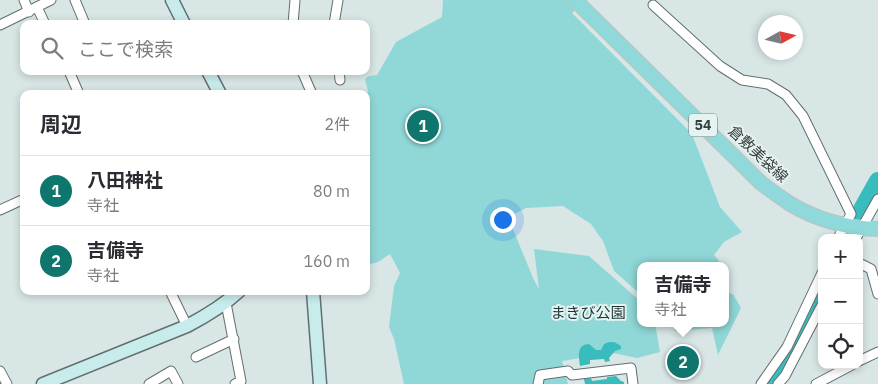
<!DOCTYPE html>
<html lang="ja">
<head>
<meta charset="utf-8">
<style>
  :root { --surface:#fff; --page:#f7f7f7; --text:#2b2b33; --muted:#7c7c81; --line:#e1e1e2; --accent:#0f766e }
  body { margin:0; font-family:"IBM Plex Sans","Noto Sans JP",sans-serif; background:var(--page); color:var(--text) }
  .controls { position:absolute; right:15px; bottom:15px; display:grid; overflow:hidden; border-radius:10px; box-shadow:0 2px 8px #0003 }
  .controls button { width:45px; height:45px; display:grid; place-items:center; padding:0; border:0; border-bottom:1px solid var(--line); background:var(--surface); color:var(--text); font:25px sans-serif }
  .compass { position:absolute; left:758px; top:15px; width:45px; height:45px; border-radius:50%; background:var(--surface); box-shadow:0 2px 8px #0003; rotate:82deg }
  .you { position:absolute; left:502px; top:219px; width:18px; height:18px; margin:-12px; border:4px solid #fff; border-radius:50%; background:#1a73e8; box-shadow:0 0 0 8px #1a73e833 }
  .badge { display:grid; place-items:center; width:32px; height:32px; border-radius:50%; background:var(--accent); color:#fff; font-size:16px; font-weight:700 }
  .pin { position:absolute; translate:-50% -50%; border:2px solid #fff; box-shadow:0 1px 5px #0006 }
  .popup { position:absolute; left:637px; top:262px; width:92px; height:65px; box-sizing:border-box; display:grid; place-content:center; border-radius:10px; background:var(--surface); filter:drop-shadow(0 1px 4px #0005); font-size:16px; white-space:nowrap; color:var(--muted) }
  .popup b { font-size:19px; color:var(--text) }
  .popup::after { content:''; position:absolute; left:50%; top:100%; margin-left:-10px; border:10px solid transparent; border-top-color:var(--surface) }
  .list { margin:0; padding:0; list-style:none }
  h2 { display:flex; justify-content:space-between; align-items:center; height:65px; margin:0; padding:0 20px; font-size:21px }
  h2 small { font-size:16px; font-weight:400; color:var(--muted) }
  .list li { display:grid; grid-template-columns:32px 1fr auto; gap:15px; align-items:center; box-sizing:border-box; height:70px; padding:0 20px; border-top:1px solid var(--line) }
  .list b { display:block; font-size:19px; white-space:nowrap }
  .list p { margin:0; font-size:16px; white-space:nowrap; color:var(--muted) }
  .list em { font-size:16px; font-style:normal; color:var(--muted) }
  .icon { flex:none; width:28px; height:28px; fill:none; stroke:currentColor; stroke-width:2; stroke-linecap:round; stroke-linejoin:round }
  .map { position:relative; flex:none; width:878px; height:384px; overflow:hidden }
  .search { position:absolute; background:var(--surface); box-shadow:0 2px 8px #0003; left:20px; top:20px; width:350px; height:55px; display:flex; align-items:center; gap:12px; box-sizing:border-box; padding:0 18px; border-radius:10px; color:var(--muted); font-size:19px }
  .panel { position:absolute; background:var(--surface); box-shadow:0 2px 8px #0003; left:20px; top:90px; width:350px; height:205px; border-radius:10px }
  .map>svg:first-child { display:block }
  .green { fill:#90d7d7 }
  .water { fill:#39bcbd }
  .lines { fill:none; stroke-linecap:round; stroke-linejoin:round }
  .stream { stroke:#39bcbd; stroke-width:3 }
  .river { stroke:#39bcbd; stroke-width:18 }
  .street-casing { stroke:#636f6f; stroke-width:11 }
  .secondary-casing { stroke:#636f6f; stroke-width:15 }
  .primary-casing { stroke:#bfc1c1; stroke-width:16 }
  .street { stroke:#fff; stroke-width:9 }
  .secondary { stroke:#c8ecec; stroke-width:12 }
  .primary { stroke:#90d9da; stroke-width:14 }
  .labels { text-anchor:middle; stroke-width:4; stroke-linejoin:round; paint-order:stroke }
  .shield { fill:#e6f3f3; stroke:#6c7474; stroke-width:1 }
  .shield-label { font-size:14px; font-weight:bold; fill:#383d3d }
  .street-label { font-size:15px; fill:#383d3d; stroke:#e6f3f3 }
  .park-label { font-size:15px; fill:#1f3535; stroke:#e6f3f3 }
</style>
</head>
<body>
<div class="map">
<svg width="878" height="384" viewBox="0 0 878 384">
  <rect width="100%" height="100%" fill="#d9e6e6"/>
  <g class="green">
    <path d="M443,0h142l-13,13 120,121 28,73 22,25 -18,10 -10,13 9,11h-83v28l-26,-23 -11,-30 -12,-17 -28,-18 -37,2 -18,9 25,61 6,11 -5,-40 55,7 51,45v22h15l5,29 -23,6 -24,-5 -51,8 6,23h-164l-10,-45 -5,-12 5,-41 6,-13 -10,-19 -12,8 -12,3v-165l2,-9 -3,-12 4,-3 8,-1 19,-33 46,-25z"/>
    <path d="M726,292l7,2 8,14 -23,47 -6,-27 -37,3 -3,-8h54z"/>
  </g>
  <g class="water">
    <path d="M609,342h5l7,4v3l-6,2 -6,7 1,3 -5,1 -1,-3 -14,1v4l-10,2c-1,-10 -4,-21 9,-22l7,6h5l3,-6z"/>
    <path d="M616,376l5,5 3,1v2h-39l-1,-5 7,-1 1,3 15,-2v-2z"/>
  </g>
  <g class="lines">
    <path class="stream" d="M0,381l1,3"/>
    <g class="river">
      <path d="M846,238l32,-57"/>
      <path d="M770,384l22,-34 30,-62"/>
    </g>
    <g class="street-casing">
      <g id="street">
        <path d="M24,0l5,12"/>
        <path d="M75,0l10,24"/>
        <path d="M653,5l67,61 22,14 26,4 18,11 17,21 48,98 -13,24"/>
        <path d="M37,7l8,17"/>
        <path d="M293,24l2,-24"/>
        <path d="M334,24l4,-24"/>
        <path d="M0,25l51,-25"/>
        <path d="M69,71l10,23"/>
        <path d="M302,71l10,23"/>
        <path d="M339,71l1,9"/>
        <path d="M0,210l24,-11"/>
        <path d="M856,238l22,-39"/>
        <path d="M859,263l12,6 7,25"/>
        <path d="M170,291l17,35"/>
        <path d="M226,303l15,78 -6,3"/>
        <path d="M196,357l38,-18"/>
        <path d="M859,361l19,-9"/>
        <path d="M0,371l7,13"/>
        <path d="M149,384l22,-13 7,13"/>
        <path d="M538,384l2,-9 28,-4 4,4 59,-7 2,16"/>
        <path d="M761,384l26,-37 35,-74"/>
        <path d="M778,384l7,-8 37,-71"/>
        <path d="M816,384l36,-19"/>
      </g>
    </g>
    <g class="secondary-casing">
      <g id="secondary">
        <path d="M172,0l12,24"/>
        <path d="M208,71l12,23"/>
        <path d="M313,291l7,93"/>
        <path d="M43,384l144,-58c19,-10 36,-20 52,-35"/>
      </g>
    </g>
    <g class="primary-casing">
      <path id="primary" d="M575,0l186,183c9,7 19,14 28,20 25,16 60,26 89,26"/>
    </g>
    <use href="#street" class="street"/>
    <use href="#secondary" class="secondary"/>
    <use href="#primary" class="primary"/>
  </g>
  <g class="labels">
    <rect class="shield" x="689" y="113.5" width="28" height="23" rx="4"/>
    <g class="shield-label">
      <text x="703" y="130">54</text>
    </g>
    <g class="street-label">
      <text transform="translate(758 154) rotate(43)" y="5">倉敷美袋線</text>
    </g>
    <g class="park-label">
      <text x="588" y="318">まきび公園</text>
    </g>
  </g>
</svg>
<div class="controls">
<button>+</button>
<button>−</button>
<button><svg class="icon" aria-label="locate" viewBox="0 0 24 24"><circle cx="12" cy="12" r="6"/><path d="M12 2v4M12 18v4M2 12h4M18 12h4"/></svg></button>
</div>
<svg class="compass" viewBox="-18 -18 36 36"><path d="M0-13l5 13h-10z" fill="#e53935"/><path d="M0 13l5-13h-10z" fill="#7c7c81"/></svg>
<div class="you"></div>
<div class="pin badge" style="left:423px;top:126px">1</div>
<div class="pin badge" style="left:683px;top:362px">2</div>
<div class="popup"><b>吉備寺</b>寺社</div>
<div class="search"><svg class="icon" aria-label="search" viewBox="0 0 24 24"><circle cx="10" cy="10" r="6"/><path d="M15 15l6 6"/></svg>ここで検索</div>
<section class="panel">
<h2>周辺<small>2件</small></h2>
<ul class="list">
<li><span class="badge">1</span><div><b>八田神社</b><p>寺社</p></div><em>80 m</em></li>
<li><span class="badge">2</span><div><b>吉備寺</b><p>寺社</p></div><em>160 m</em></li>
</ul>
</section>
</div>
</body>
</html>
